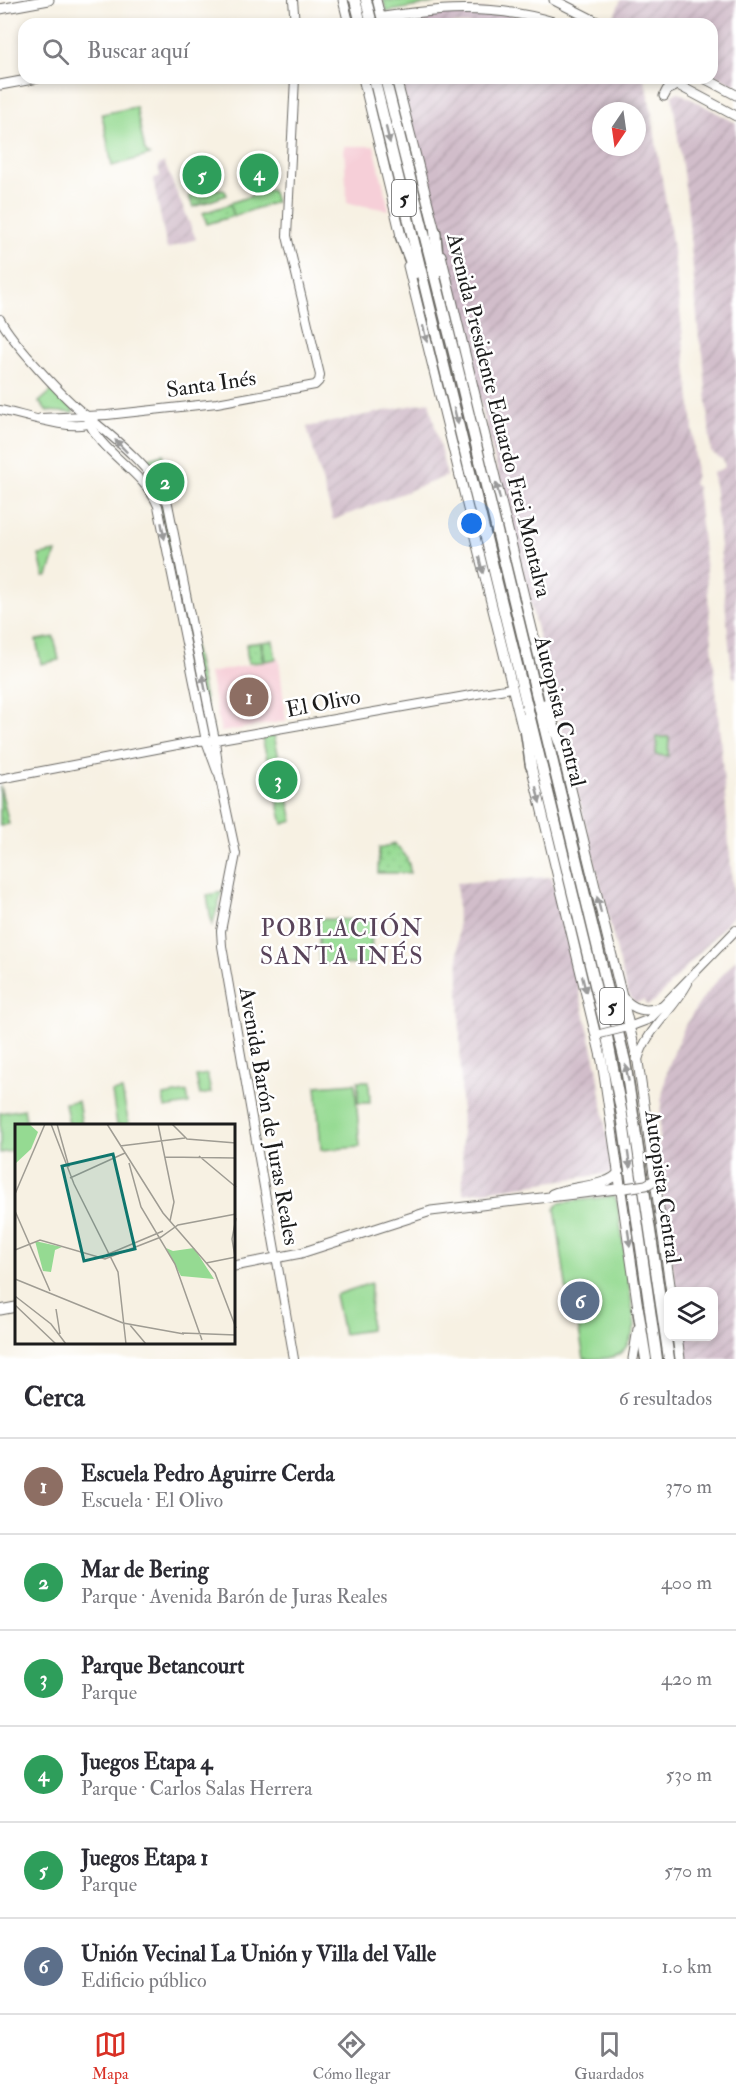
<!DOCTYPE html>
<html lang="es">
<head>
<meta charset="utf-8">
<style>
  :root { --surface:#fff; --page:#f2f2f3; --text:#2b2b33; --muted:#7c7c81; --line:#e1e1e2; --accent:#d93025 }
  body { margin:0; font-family:"IM FELL Double Pica",serif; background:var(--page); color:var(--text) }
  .controls { position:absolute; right:18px; bottom:18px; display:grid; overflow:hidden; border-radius:12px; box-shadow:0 3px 9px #0003 }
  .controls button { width:54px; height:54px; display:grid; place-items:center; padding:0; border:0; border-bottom:2px solid var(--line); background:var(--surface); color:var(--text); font:30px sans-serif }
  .compass { position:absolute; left:592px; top:102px; width:54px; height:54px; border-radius:50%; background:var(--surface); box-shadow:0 3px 9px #0003; rotate:193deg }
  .you { position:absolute; left:472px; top:524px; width:21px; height:21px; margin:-15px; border:4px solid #fff; border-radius:50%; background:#1a73e8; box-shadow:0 0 0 9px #1a73e833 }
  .badge { display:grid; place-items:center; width:39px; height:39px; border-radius:50%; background:var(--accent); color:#fff; font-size:20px; font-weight:700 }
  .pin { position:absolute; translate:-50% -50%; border:3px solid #fff; box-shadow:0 2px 6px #0006 }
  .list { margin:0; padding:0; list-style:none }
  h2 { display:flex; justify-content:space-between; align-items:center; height:78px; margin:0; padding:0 24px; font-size:26px }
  h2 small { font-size:20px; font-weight:400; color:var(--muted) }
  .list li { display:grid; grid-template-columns:39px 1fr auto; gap:18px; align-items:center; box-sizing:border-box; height:96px; padding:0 24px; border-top:2px solid var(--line) }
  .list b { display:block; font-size:22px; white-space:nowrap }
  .list p { margin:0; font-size:20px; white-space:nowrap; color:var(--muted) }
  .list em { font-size:20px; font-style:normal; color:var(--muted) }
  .icon { flex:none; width:33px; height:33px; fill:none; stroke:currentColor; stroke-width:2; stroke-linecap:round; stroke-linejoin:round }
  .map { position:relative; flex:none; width:736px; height:1359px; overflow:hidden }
  .search { position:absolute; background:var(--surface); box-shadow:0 3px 9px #0003; left:18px; right:18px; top:18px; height:66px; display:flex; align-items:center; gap:15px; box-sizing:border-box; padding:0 21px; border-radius:18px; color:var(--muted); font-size:22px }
  .sheet { height:654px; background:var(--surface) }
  nav { display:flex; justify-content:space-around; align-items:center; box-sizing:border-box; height:84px; border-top:2px solid var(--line); background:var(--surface); font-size:16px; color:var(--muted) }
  nav a { display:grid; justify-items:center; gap:3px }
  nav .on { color:var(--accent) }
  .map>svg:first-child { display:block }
  .built { fill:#f6cfd8 }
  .industrial { fill:url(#industrial-furrows); fill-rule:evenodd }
  .grass { fill:url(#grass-dots); stroke:#587b57; stroke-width:1.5 }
  .green { fill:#95da92; stroke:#587b57; stroke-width:1.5 }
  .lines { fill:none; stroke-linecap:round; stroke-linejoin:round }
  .minor-casing { stroke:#696762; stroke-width:10 }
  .major-casing { stroke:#696762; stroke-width:11 }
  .highway-casing { stroke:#696762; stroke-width:13 }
  .minor { stroke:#fff; stroke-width:8 }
  .major { stroke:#fff; stroke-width:9 }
  .highway { stroke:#fff; stroke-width:10 }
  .minor-bridge-casing { stroke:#696762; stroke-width:10; stroke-linecap:butt }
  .major-bridge-casing { stroke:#696762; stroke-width:11; stroke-linecap:butt }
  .highway-bridge-casing { stroke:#696762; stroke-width:13; stroke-linecap:butt }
  .minor-bridge { stroke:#fff; stroke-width:8 }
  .major-bridge { stroke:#fff; stroke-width:9 }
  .highway-bridge { stroke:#fff; stroke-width:10 }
  .oneway { fill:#999 }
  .labels { text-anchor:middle; stroke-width:5; stroke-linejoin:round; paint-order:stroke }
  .shield { fill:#fff; stroke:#606060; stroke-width:1.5 }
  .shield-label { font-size:21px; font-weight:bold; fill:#1c1c1c }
  .street-label { font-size:22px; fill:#1c1c1c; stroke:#fff }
  .neighbourhood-label { font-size:24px; letter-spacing:1.5px; fill:#59445a; stroke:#fff }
  .inset-road { fill:none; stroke:#9f9c93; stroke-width:1.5 }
  .view { fill:#0f766e; fill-opacity:0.15; stroke:#0f766e; stroke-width:3 }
  .inset-edge { fill:none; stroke:#1c1c1c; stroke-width:3 }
</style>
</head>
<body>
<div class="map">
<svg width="736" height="1359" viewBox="0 0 736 1359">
  <defs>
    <pattern id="industrial-furrows" width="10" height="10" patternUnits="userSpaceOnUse" patternTransform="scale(1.5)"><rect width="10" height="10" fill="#d1bdca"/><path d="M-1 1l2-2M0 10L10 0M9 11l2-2" fill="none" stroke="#b3a2ad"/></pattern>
    <pattern id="grass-dots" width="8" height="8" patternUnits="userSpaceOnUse" patternTransform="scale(1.5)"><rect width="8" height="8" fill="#95da92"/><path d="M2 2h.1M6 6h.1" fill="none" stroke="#80ba7d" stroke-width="1.8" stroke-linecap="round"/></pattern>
  </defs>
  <rect width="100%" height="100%" fill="#fff"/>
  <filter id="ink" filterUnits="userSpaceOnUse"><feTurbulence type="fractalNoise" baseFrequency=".0167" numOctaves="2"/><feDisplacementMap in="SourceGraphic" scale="12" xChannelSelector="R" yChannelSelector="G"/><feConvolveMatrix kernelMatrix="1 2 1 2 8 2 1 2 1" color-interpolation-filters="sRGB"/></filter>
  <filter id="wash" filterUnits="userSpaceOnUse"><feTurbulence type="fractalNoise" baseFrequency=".008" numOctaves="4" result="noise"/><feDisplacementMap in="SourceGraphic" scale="24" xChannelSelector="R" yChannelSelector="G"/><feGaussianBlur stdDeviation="1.35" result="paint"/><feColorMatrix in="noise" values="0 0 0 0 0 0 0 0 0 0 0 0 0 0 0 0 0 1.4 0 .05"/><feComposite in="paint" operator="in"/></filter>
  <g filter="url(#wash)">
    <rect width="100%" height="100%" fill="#f7f1e3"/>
    <g class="built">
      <path d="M344,146h30l15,64 -42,-7z"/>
      <path d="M279,659l7,62 -65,11 -12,-59z"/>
    </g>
    <g class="industrial">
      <path d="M621,0h115v86l-24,-12v-50h-99l-2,-1z"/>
      <path d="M451,10h42l54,14h-160l-1,-3z"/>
      <path d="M400,78h244l4,14 24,149 20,176 4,58 -3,9 4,3 9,84 29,343 -80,87 -6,3 -3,1 -2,-5 -9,3 -8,-11zM601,111h36v36h-36z"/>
      <path d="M678,92l58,31v556l-4,-4 -19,-202 12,-6 -2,-7 -12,-8 -8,-99 -4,-14 -12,-138 -15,-106z"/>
      <path d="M164,162l32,77 -29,10 -14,-70 7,-3 -2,-10z"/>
      <path d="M429,402l18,74 -114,44 -26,-93z"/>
      <path d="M552,877l45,190 15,106 -149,21 -6,-311z"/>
      <path d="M736,959v400h-50l-3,-22 31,-1v-44l-38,-1 -18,-132 3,-57 7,-35 17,-42 20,-30z"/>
    </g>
    <g class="grass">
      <path d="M198,184l27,7 2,4 -34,12 -4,-11 12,-5z"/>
      <path d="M231,204l3,12 -27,8 -4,-11z"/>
      <path d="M164,504l49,233h-5l-48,-232z"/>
      <path d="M261,642l2,20 -15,1 -2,-19z"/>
      <path d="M0,786l9,38 -9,2z"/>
      <path d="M394,844c10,8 16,16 16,29h-32l1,-25z"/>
      <path d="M222,892l-10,34 -5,-31z"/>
    </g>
    <g class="green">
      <path d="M383,0h67l-63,12z"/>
      <path d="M136,107l9,44 5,4 -38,11 -10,-52z"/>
      <path d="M189,166l23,1v20l-17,-3z"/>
      <path d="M268,166v14l-18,3 -1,-16z"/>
      <path d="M272,189l4,13 -42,14 -4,-13z"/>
      <path d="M54,389l19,20v4l-26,-2 -8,-9z"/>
      <path d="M163,454l8,39 -28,-33z"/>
      <path d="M56,552l-8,24 -4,1 -5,-22z"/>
      <path d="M54,637l5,23 -18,4 -5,-24z"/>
      <path d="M273,641l3,18 -11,2 -3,-19z"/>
      <path d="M274,735l19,86 -10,3 -21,-86z"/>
      <path d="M657,737h12l-1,19 -12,-1z"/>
      <path d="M319,919l53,1 -1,45 -52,-1z"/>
      <path d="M207,1074l4,19 -11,2 -4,-19z"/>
      <path d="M358,1081h11l1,22h-12z"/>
      <path d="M355,1083l5,64 -39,3 -5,-64z"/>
      <path d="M122,1090l7,35h-12l-5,-33z"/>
      <path d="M187,1092l2,12 -24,4 -2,-12z"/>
      <path d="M78,1101l4,24h-13l-4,-22z"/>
      <path d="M24,1109l3,16h-11v25l-16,3v-40z"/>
      <path d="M614,1196l3,5 18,125c-9,32 -19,33 -51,33l-6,-35 -10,-25 -13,-91 4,-5z"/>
      <path d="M371,1283l-1,47 -27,4 -8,-39z"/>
    </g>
  </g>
  <g filter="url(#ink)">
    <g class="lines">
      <g class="minor-casing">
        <g id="minor">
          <path d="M293,0l2,24"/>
          <path d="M0,319c12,23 65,81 87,97 25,20 71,57 81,88l47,236 4,34 17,80 -15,77 1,15 72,413"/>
          <path d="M0,410c25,5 68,21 92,13"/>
          <path d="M86,416c13,37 57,54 72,90l48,235 11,30"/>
          <path d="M41,418l66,-3 110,-12 98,-18 4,-4 1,-6 -33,-139 8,-158"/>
          <path d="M0,779l198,-38 17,-1 296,-52"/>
          <path d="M626,1028l24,-9 86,-89"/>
          <path d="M638,1060c8,-30 35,-49 50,-77"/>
        </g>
      </g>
      <g class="major-casing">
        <g id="major">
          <path d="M343,0l6,24"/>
          <path d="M376,0l6,24"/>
          <path d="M554,0l47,24"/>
          <path d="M0,9l49,-9"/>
          <path d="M342,24c77,-14 144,-24 218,0"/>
          <path d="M363,78l40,166"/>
          <path d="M396,78l40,157"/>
          <path d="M665,78l71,38"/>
          <path d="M704,78l32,17"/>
          <path d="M0,85l38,-7"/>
          <path d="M664,96l3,-6 11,-5"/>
          <path d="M441,255l111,456"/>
          <path d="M408,266l114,461"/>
          <path d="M558,736l80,326 33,230"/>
          <path d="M530,761l72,300 37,254"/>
          <path d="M622,997c12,13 23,16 40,10"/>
          <path d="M552,1194c18,-8 58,-7 67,-22"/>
          <path d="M234,1266l67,-13 130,-42 194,-23"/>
          <path d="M0,1310l16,-3"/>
          <path d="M677,1336l3,23"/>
          <path d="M633,1359l5,-30"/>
        </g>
      </g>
      <g class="highway-casing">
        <g id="highway">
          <path d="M374,78l231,948 17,89 35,244"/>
          <path d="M385,78l70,279 170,704 44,298"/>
          <path d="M435,231l4,40"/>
          <path d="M401,237l14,36"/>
          <path d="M546,704l13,37"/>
          <path d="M524,719l7,47"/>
          <path d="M638,1309l8,50"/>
        </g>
      </g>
      <use href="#minor" class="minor"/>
      <use href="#major" class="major"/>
      <use href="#highway" class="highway"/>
      <g class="minor-bridge-casing">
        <path id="minor-bridge" d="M600,1034l24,-6"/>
      </g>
      <g class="major-bridge-casing">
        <path id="major-bridge" d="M625,1188l21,-3 7,-4"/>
      </g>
      <g class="highway-bridge-casing">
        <g id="highway-bridge">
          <path d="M355,0l6,24"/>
          <path d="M366,0l6,24"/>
        </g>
      </g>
      <use href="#minor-bridge" class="minor-bridge"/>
      <use href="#major-bridge" class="major-bridge"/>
      <use href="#highway-bridge" class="highway-bridge"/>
    </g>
    <defs><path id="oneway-solid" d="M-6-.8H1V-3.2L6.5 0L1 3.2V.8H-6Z" transform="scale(1.5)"/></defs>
    <g class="oneway">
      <use href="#oneway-solid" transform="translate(388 135) rotate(76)"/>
      <use href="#oneway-solid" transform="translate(425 334) rotate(76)"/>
      <use href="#oneway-solid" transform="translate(456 416) rotate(76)"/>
      <use href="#oneway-solid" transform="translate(121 446) rotate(-134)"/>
      <use href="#oneway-solid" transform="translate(498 491) rotate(-104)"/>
      <use href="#oneway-solid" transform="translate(163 531) rotate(79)"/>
      <use href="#oneway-solid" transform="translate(481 565) rotate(76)"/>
      <use href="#oneway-solid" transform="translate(204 683) rotate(-101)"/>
      <use href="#oneway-solid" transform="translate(538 795) rotate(76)"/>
      <use href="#oneway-solid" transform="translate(599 905) rotate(-104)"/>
      <use href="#oneway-solid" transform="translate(584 984) rotate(76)"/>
      <use href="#oneway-solid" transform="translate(627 1073) rotate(-101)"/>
      <use href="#oneway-solid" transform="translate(629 1160) rotate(82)"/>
      <use href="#oneway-solid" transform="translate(629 1238) rotate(82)"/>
    </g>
  </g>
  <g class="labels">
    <g class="shield">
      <rect x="392" y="180" width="24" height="36" rx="4.5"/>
      <rect x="600" y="988" width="24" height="36" rx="4.5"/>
    </g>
    <g class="shield-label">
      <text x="404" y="205">5</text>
      <text x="612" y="1013">5</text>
    </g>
    <g class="street-label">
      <text transform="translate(211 383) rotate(-8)" y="8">Santa Inés</text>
      <text transform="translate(500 415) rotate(76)" y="8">Avenida Presidente Eduardo Frei Montalva</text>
      <text transform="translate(323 702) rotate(-11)" y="8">El Olivo</text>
      <text transform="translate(561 711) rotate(76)" y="8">Autopista Central</text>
      <text transform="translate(270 1116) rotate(80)" y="8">Avenida Barón de Juras Reales</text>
      <text transform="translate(664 1187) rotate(82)" y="8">Autopista Central</text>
    </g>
    <g class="neighbourhood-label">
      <text x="342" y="936">POBLACIÓN<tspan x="342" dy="28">SANTA INÉS</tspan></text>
    </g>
  </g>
  <g transform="translate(15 1124)">
    <rect width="220" height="220" fill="#f7f1e3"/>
    <path d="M0,0h14l9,8 -7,17 -16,15z" fill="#95da92"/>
    <path d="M20,117l27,6 -7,3 -4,22 -8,-1zM151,124l7,3 21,-3 20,31 -33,-3z" fill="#95da92"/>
    <path class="inset-road" d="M36,0l23,60 44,88 8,72M42,0l12,43M92,0l56,89 52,60 21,55M143,0l16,78 -4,19M157,0l15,15 49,4M105,22l65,-8M184,32l37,31M150,33l71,1M114,39l12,44 34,57 27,76M55,54l55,-25M0,70l30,-70M0,87l35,80M0,126l25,-10 65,19 56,-22 17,-12 58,-11M91,131l57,-24M220,133l-3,-18 4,-21M191,139l30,-6M0,155l108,44 61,11M0,172l36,28 15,20M0,181l41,39M41,185l4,25M115,201l16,19M167,209l54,2"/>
    <path class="view" d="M98,30l22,95 -51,12 -22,-95z"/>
    <rect width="220" height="220" class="inset-edge"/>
  </g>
</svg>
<div class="controls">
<button><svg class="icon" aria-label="layers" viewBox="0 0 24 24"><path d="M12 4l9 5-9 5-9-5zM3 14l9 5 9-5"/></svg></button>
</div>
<svg class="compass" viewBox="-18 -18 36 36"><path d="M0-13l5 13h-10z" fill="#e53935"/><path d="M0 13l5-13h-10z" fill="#7c7c81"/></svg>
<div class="you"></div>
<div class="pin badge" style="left:249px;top:697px;background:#8d6e63">1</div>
<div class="pin badge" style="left:165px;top:482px;background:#2e9e5b">2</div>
<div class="pin badge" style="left:278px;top:780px;background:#2e9e5b">3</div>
<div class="pin badge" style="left:259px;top:173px;background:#2e9e5b">4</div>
<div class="pin badge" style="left:202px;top:175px;background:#2e9e5b">5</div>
<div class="pin badge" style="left:580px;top:1301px;background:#5c6f8a">6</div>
<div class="search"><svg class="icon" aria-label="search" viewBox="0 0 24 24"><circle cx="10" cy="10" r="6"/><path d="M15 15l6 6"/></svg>Buscar aquí</div>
</div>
<section class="sheet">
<h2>Cerca<small>6 resultados</small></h2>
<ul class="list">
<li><span class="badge" style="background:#8d6e63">1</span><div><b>Escuela Pedro Aguirre Cerda</b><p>Escuela · El Olivo</p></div><em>370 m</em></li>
<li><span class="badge" style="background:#2e9e5b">2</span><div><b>Mar de Bering</b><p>Parque · Avenida Barón de Juras Reales</p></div><em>400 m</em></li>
<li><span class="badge" style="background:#2e9e5b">3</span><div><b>Parque Betancourt</b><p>Parque</p></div><em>420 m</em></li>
<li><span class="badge" style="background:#2e9e5b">4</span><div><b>Juegos Etapa 4</b><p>Parque · Carlos Salas Herrera</p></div><em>530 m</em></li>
<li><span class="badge" style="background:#2e9e5b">5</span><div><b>Juegos Etapa 1</b><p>Parque</p></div><em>570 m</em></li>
<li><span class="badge" style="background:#5c6f8a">6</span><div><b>Unión Vecinal La Unión y Villa del Valle</b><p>Edificio público</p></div><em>1.0 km</em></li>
</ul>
</section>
<nav>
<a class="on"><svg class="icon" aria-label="map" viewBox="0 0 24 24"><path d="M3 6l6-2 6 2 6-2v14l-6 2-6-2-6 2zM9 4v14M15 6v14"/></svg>Mapa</a>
<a><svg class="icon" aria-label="directions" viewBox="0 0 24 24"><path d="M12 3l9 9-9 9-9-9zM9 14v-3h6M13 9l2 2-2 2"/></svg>Cómo llegar</a>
<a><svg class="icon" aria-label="saved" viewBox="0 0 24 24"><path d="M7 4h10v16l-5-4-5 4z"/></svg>Guardados</a>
</nav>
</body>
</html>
